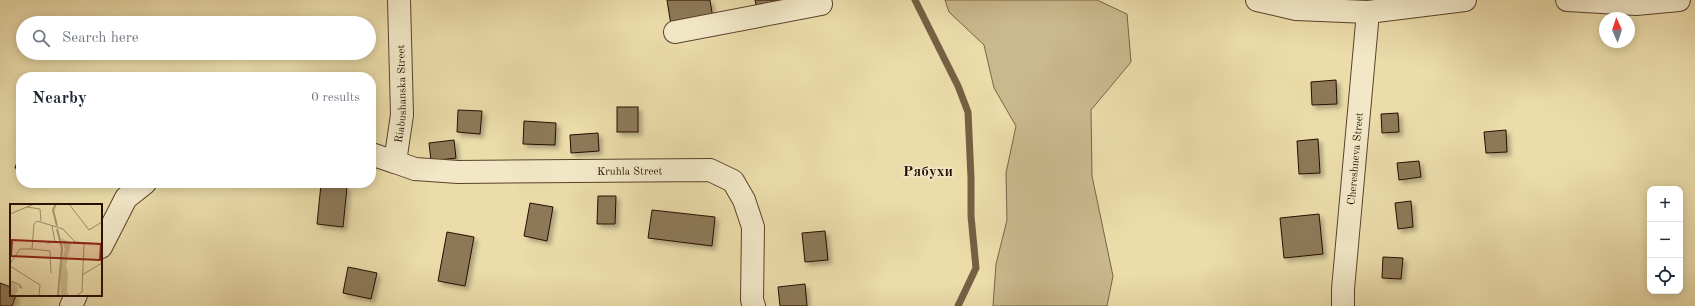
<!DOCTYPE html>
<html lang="en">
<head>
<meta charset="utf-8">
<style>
  :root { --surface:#fff; --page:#f2f2f3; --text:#1f2937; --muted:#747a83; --line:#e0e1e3 }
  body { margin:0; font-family:"Old Standard TT",serif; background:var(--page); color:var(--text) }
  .controls { position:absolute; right:12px; bottom:12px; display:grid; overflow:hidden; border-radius:8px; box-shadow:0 2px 10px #0003 }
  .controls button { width:36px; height:36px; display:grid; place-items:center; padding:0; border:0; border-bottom:1px solid var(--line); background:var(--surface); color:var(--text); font:20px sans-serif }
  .compass { position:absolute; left:1599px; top:12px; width:36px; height:36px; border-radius:50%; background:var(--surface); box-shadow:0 2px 10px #0003; rotate:357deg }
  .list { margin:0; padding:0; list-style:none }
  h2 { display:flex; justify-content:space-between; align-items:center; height:52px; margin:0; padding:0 16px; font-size:17px }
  h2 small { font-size:13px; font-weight:400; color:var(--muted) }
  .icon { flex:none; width:22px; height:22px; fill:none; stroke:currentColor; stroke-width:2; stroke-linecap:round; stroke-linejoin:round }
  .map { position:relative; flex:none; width:1695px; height:306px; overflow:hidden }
  .search { position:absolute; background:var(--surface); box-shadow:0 2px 10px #0003; left:16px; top:16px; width:360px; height:44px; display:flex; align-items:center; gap:10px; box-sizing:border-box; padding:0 14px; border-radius:22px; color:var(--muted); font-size:15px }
  .panel { position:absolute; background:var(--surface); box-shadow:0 2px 10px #0003; left:16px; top:72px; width:360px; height:116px; border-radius:16px }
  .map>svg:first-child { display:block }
  .green { fill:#cab98d; stroke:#796446 }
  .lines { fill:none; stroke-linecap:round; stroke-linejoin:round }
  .stream { stroke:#756043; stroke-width:7 }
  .building { fill:#8d7958; stroke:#280e00; filter:url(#shadow) }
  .minor-casing { stroke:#59422a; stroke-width:24 }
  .minor { stroke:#f2e8c8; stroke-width:22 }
  .labels { text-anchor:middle; stroke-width:3; stroke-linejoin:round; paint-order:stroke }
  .street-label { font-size:11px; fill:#280e00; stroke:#f2e8c8 }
  .district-label { font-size:15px; font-weight:bold; fill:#280e00; stroke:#f2e8c8 }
  .inset-river { fill:none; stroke:#a99670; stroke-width:2 }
  .inset-road { fill:none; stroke:#9d8a66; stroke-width:1 }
  .view { fill:#8f2418; fill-opacity:0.15; stroke:#8f2418; stroke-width:2 }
  .inset-edge { fill:none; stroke:#280e00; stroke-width:2 }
</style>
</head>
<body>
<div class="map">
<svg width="1695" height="306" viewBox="0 0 1695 306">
  <defs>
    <filter id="shadow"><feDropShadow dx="3.5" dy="3.5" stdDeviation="2" flood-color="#0004"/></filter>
  </defs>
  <rect width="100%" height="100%" fill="#ebdcaa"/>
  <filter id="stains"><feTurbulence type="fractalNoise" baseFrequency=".005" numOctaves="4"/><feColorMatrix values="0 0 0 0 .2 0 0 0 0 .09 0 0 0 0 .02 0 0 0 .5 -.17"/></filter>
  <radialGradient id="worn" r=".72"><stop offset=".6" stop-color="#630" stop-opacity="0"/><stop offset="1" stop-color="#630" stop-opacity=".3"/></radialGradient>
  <path class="green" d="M945,0h152l30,14 4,48 -40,48 1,66 21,100 -6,30h-114l3,-42 11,-44 -1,-47 10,-47 -22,-38 -10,-43 -35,-33z"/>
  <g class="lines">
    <path class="stream" d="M915,0l43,86 10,26 3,66v38l5,52 -18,38"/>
  </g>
  <g class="building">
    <path d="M667,0h43l3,19 -42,6z"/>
    <path d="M755,0h29l-28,5z"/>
    <path d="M1336,80l1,24 -25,1 -1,-23z"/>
    <rect x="617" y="107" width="21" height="25"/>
    <path d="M458,110l24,1 -2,23 -23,-2z"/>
    <path d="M1398,113l1,19 -17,1 -1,-19z"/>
    <path d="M524,121l32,2 -1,22 -32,-1z"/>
    <path d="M1506,130l1,22 -21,1 -2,-21z"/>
    <path d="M598,133l1,18 -28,2 -1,-18z"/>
    <path d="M1318,139l2,34 -21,1 -2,-33z"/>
    <path d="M454,140l2,18 -25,3 -2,-18z"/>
    <path d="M21,150v20l-6,-2z"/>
    <path d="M1419,161l2,16 -22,3 -2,-17z"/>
    <path d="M321,184l26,3 -4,40 -26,-3z"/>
    <path d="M598,196h18l-1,28h-18z"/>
    <path d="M1411,201l2,26 -15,2 -3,-26z"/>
    <path d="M530,203l23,4 -6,34 -23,-5z"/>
    <path d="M652,210l63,7 -3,29 -64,-8z"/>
    <path d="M1319,214l4,40 -39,4 -4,-40z"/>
    <path d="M825,231l3,29 -23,2 -3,-29z"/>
    <path d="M447,232l27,5 -9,49 -27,-5z"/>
    <path d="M1383,257l20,1 -2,21 -19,-1z"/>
    <path d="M348,267l29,6 -6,26 -28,-6z"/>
    <path d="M0,283l11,4v8h5l-4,11h-12z"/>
    <path d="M805,284l2,22h-27l-2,-19z"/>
  </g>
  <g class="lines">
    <g class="minor-casing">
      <g id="minor">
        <path d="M1257,0l39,9 72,3 97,-12"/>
        <path d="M1567,0l69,4 43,-4"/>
        <path d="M675,32l146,-28 -1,-4"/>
        <path id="s1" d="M371,154l24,8 7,-47 -3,-115"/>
        <path id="s2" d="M395,162l20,7 43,3 252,-2 23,11 11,19 9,27 -1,73 2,6"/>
        <path d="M101,247l25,-49 19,-15"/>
        <path d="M71,306l5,-11"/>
        <path id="s3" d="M1343,306v-17l25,-277"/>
      </g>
    </g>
    <use href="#minor" class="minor"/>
  </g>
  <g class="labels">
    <g class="street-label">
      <text dy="4" stroke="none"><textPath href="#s1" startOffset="94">Riabushanska Street</textPath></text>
      <text dy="4" stroke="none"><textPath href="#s3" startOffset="148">Chereshneva Street</textPath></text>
      <text dy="4" stroke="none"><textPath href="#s2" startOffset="236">Kruhla Street</textPath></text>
    </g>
    <g class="district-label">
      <text x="928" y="176">Рябухи</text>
    </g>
  </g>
  <g transform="translate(10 204)">
    <rect width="92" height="92" fill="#ebdcaa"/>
    <path d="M51,34l10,5 -5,23 2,7 -1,19 3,4h-9l-1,-26 5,-21zM0,77l7,2 1,8 -4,5h-4z" fill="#cab98d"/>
    <path class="inset-river" d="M46,0l-3,6 4,16M47,25l5,19 -4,48"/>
    <path class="inset-road" d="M59,0l20,26 13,-8M17,3l13,2 1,12M0,10l24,-10M37,39l8,-1 -3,-16M22,45l18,2 1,22M0,60l10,-15h12l2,-25 3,-3 26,8 12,13 27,2M0,62l30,19 -1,11M72,71l20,-12M0,77l9,3 3,4h-2l-1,-4M67,91l5,-3 2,-48"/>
    <path class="view" d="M2,36l89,4 -1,16 -89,-4z"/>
    <rect width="92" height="92" class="inset-edge"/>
  </g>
  <rect width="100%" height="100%" filter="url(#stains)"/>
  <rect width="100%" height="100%" fill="url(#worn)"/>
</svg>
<div class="controls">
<button>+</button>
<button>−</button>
<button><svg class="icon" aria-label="locate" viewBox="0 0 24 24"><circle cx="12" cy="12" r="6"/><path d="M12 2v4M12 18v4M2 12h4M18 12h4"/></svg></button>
</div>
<svg class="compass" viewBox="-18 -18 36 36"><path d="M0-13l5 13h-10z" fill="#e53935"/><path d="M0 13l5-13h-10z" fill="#747a83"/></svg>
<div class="search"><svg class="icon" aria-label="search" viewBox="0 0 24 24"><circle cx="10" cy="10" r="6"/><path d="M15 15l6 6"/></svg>Search here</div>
<section class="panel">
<h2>Nearby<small>0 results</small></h2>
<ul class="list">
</ul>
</section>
</div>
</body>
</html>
